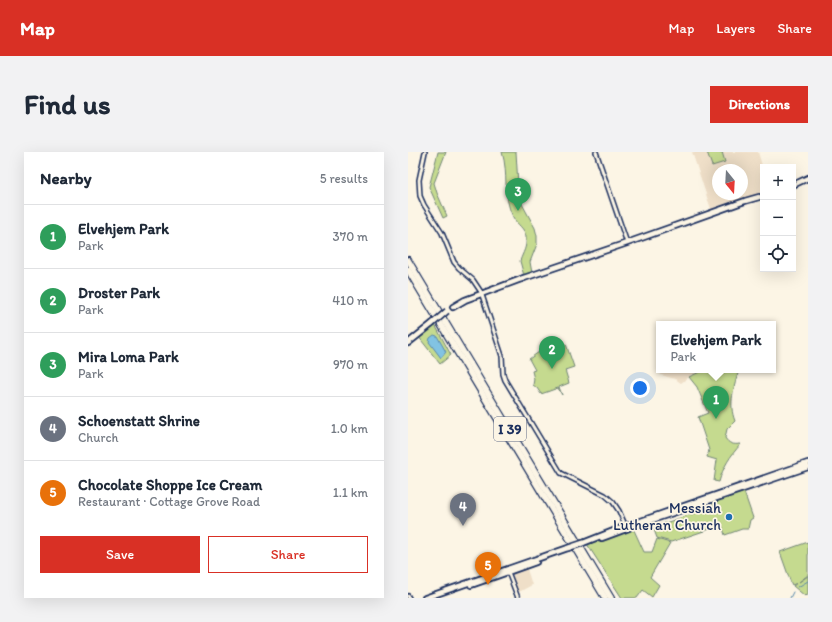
<!DOCTYPE html>
<html lang="en">
<head>
<meta charset="utf-8">
<style>
  :root { --surface:#fff; --page:#f2f2f3; --text:#1f2937; --muted:#747a83; --line:#e0e1e3; --accent:#d93025 }
  body { margin:0; font-family:Itim,sans-serif; background:var(--page); color:var(--text) }
  .controls { position:absolute; right:12px; top:12px; display:grid; overflow:hidden; border-radius:0px; box-shadow:0 4px 16px #0002 }
  .controls button { width:36px; height:36px; display:grid; place-items:center; padding:0; border:0; border-bottom:1px solid var(--line); background:var(--surface); color:var(--text); font:20px sans-serif }
  .compass { position:absolute; left:304px; top:12px; width:36px; height:36px; border-radius:50%; background:var(--surface); box-shadow:0 4px 16px #0002; rotate:162deg }
  .you { position:absolute; left:232px; top:236px; width:14px; height:14px; margin:-10px; border:3px solid #fff; border-radius:50%; background:#1a73e8; box-shadow:0 0 0 6px #1a73e833 }
  .badge { display:grid; place-items:center; width:26px; height:26px; border-radius:50%; background:var(--accent); color:#fff; font-size:13px; font-weight:700 }
  .pin { position:absolute; translate:-50% -33px; filter:drop-shadow(0 1px 2px #0008) }
  .pin::after { content:''; position:absolute; top:21px; width:14px; height:12px; background:inherit; clip-path:polygon(0 0,100% 0,50% 100%) }
  .popup { position:absolute; left:248px; top:169px; width:120px; height:52px; box-sizing:border-box; display:grid; place-content:center; border-radius:0px; background:var(--surface); filter:drop-shadow(0 1px 3px #0005); font-size:13px; white-space:nowrap; color:var(--muted) }
  .popup b { font-size:15px; color:var(--text) }
  .popup::after { content:''; position:absolute; left:50%; top:100%; margin-left:-8px; border:8px solid transparent; border-top-color:var(--surface) }
  .list { margin:0; padding:0; list-style:none }
  h2 { display:flex; justify-content:space-between; align-items:center; height:52px; margin:0; padding:0 16px; font-size:17px }
  h2 small { font-size:13px; font-weight:400; color:var(--muted) }
  .list li { display:grid; grid-template-columns:26px 1fr auto; gap:12px; align-items:center; box-sizing:border-box; height:64px; padding:0 16px; border-top:1px solid var(--line) }
  .list b { display:block; font-size:15px; white-space:nowrap }
  .list p { margin:0; font-size:13px; white-space:nowrap; color:var(--muted) }
  .list em { font-size:13px; font-style:normal; color:var(--muted) }
  .actions { display:flex; gap:8px; padding:12px 16px }
  .actions a { flex:1; padding:9px 0; border:1px solid var(--accent); border-radius:0px; text-align:center; font-size:14px; color:var(--accent) }
  .actions .main { background:var(--accent); color:#fff }
  .icon { flex:none; width:22px; height:22px; fill:none; stroke:currentColor; stroke-width:2; stroke-linecap:round; stroke-linejoin:round }
  .map { position:relative; flex:none; width:400px; height:446px; overflow:hidden; border-radius:0px }
  header { display:flex; align-items:center; gap:24px; box-sizing:border-box; height:56px; padding:0 20px; background:var(--accent); color:#fff }
  header strong { font-size:19px }
  nav { display:flex; gap:22px; margin-inline-start:auto; font-size:14px }
  .intro { display:flex; align-items:center; justify-content:space-between; box-sizing:border-box; height:96px; padding:0 24px }
  h1 { margin:0; font-size:28px }
  .button { padding:10px 18px; border-radius:0px; background:var(--accent); color:#fff; font-size:14px; font-weight:700 }
  main { display:flex; gap:24px; padding:0 24px }
  aside { flex:1; background:var(--surface); border-radius:0px; box-shadow:0 4px 16px #0002 }
  .map>svg:first-child { display:block }
  .built { fill:#efdfc8; fill-rule:evenodd }
  .green { fill:#c5da8f; stroke:#708476 }
  .water { fill:#82c3e2; stroke:#5988ad }
  .lines { fill:none; stroke-linecap:round; stroke-linejoin:round }
  .stream { stroke:#5988ad; stroke-width:1 }
  .minor-casing { stroke:#1b2f5e; stroke-width:6 }
  .major-casing { stroke:#1b2f5e; stroke-width:8 }
  .highway-casing { stroke:#1b2f5e; stroke-width:8 }
  .minor { stroke:#fcf5e5; stroke-width:3 }
  .major { stroke:#fcf5e5; stroke-width:4.5 }
  .highway { stroke:#fcf5e5; stroke-width:5.5 }
  .major-bridge-casing { stroke:#1b2f5e; stroke-width:8; stroke-linecap:butt }
  .major-bridge { stroke:#fcf5e5; stroke-width:4.5 }
  .poi-dot { fill:#1f6fb2; stroke:#fcf5e5; stroke-width:1.5 }
  .labels { text-anchor:middle; stroke-width:3.5; stroke-linejoin:round; paint-order:stroke }
  .shield { fill:#fcf5e5; stroke:#5e6a86; stroke-width:1 }
  .shield-label { font-size:14px; font-weight:bold; fill:#1b2f5e }
  .poi-label { font-size:15px; fill:#1b2f5e; stroke:#fcf5e5; text-anchor:end }
</style>
</head>
<body>
<header>
<strong>Map</strong>
<nav><a>Map</a><a>Layers</a><a>Share</a></nav>
</header>
<div class="intro"><h1>Find us</h1><a class="button">Directions</a></div>
<main>
<aside>
<h2>Nearby<small>5 results</small></h2>
<ul class="list">
<li><span class="badge" style="background:#2e9e5b">1</span><div><b>Elvehjem Park</b><p>Park</p></div><em>370 m</em></li>
<li><span class="badge" style="background:#2e9e5b">2</span><div><b>Droster Park</b><p>Park</p></div><em>410 m</em></li>
<li><span class="badge" style="background:#2e9e5b">3</span><div><b>Mira Loma Park</b><p>Park</p></div><em>970 m</em></li>
<li><span class="badge" style="background:#6b7280">4</span><div><b>Schoenstatt Shrine</b><p>Church</p></div><em>1.0 km</em></li>
<li><span class="badge" style="background:#e8710a">5</span><div><b>Chocolate Shoppe Ice Cream</b><p>Restaurant · Cottage Grove Road</p></div><em>1.1 km</em></li>
</ul>
<div class="actions"><a class="main">Save</a><a>Share</a></div>
</aside>
<div class="map">
<svg width="400" height="446" viewBox="0 0 400 446">
  <rect width="100%" height="100%" fill="#fcf5e5"/>
  <filter id="ink" filterUnits="userSpaceOnUse"><feTurbulence type="fractalNoise" baseFrequency=".025" numOctaves="2"/><feDisplacementMap in="SourceGraphic" scale="8" xChannelSelector="R" yChannelSelector="G"/><feConvolveMatrix kernelMatrix="1 2 1 2 8 2 1 2 1" color-interpolation-filters="sRGB"/></filter>
  <g filter="url(#ink)">
    <g class="built">
      <path d="M284,0h66l5,17v25l-51,18zM310,18h24v24h-24z"/>
      <path d="M254,218h42l-15,7 -8,6 -6,-4 -14,-4z"/>
      <path d="M118,414l6,19 -13,7 -5,-9 -2,-11z"/>
    </g>
    <g class="green">
      <path d="M30,0h8l-12,31 3,10 10,23 -4,2 -14,-31z"/>
      <path d="M94,0h14l2,33 3,17 14,26 2,8v8l-7,18 2,11 -8,3 -4,-15c3,-9 7,-13 6,-24 -1,-9 -9,-12 -13,-20 -11,-22 -4,-43 -11,-65z"/>
      <path d="M299,0h15l3,10 -13,4z"/>
      <path d="M26,171l17,32 -11,9 -22,-28z"/>
      <path d="M158,192l8,23 -9,3 4,13 -10,4 3,8 -4,-7 -17,6 -4,-6 -4,-3 1,-6 -2,-8 3,-1 -6,-11 10,-7 5,1z"/>
      <path d="M296,218h35c-5,17 -11,34 -4,51l-8,8 -2,9c4,6 8,7 16,6 -11,12 -18,23 -22,38l-5,-1 3,-21 -10,-3 2,-7 -11,-33 10,-4 -11,-26 -8,-10z"/>
      <path d="M335,337l10,29 -3,2 -2,9h-6l-17,6 -3,-10 -51,17 -14,-4 -4,-11 60,-20v-8z"/>
      <path d="M225,376l11,24h8l5,-13 13,4 -20,34 9,8 -7,12 -9,-7 -6,8h-15l-35,-54z"/>
      <path d="M400,390v33l-9,7 9,-6v19l-3,1 -12,-10 4,-3 -5,2 -1,-2 -11,-31z"/>
    </g>
    <path class="water" d="M26,183l3,1 9,16 -5,6 -12,-16 1,-4z"/>
    <g class="lines">
      <g class="stream">
        <path d="M390,435l10,-6"/>
        <path d="M382,446l3,-6"/>
      </g>
      <g class="minor-casing">
        <g id="minor">
          <path d="M17,0l-6,28 1,16 4,9 18,28 12,29 5,6 14,12 8,12 21,64 1,18 2,6 56,93 44,22 8,7 6,9 7,16"/>
          <path d="M188,0l31,91"/>
          <path d="M100,420l10,26"/>
          <path d="M0,444l1,2"/>
        </g>
      </g>
      <g class="major-casing">
        <g id="major">
          <path d="M385,33l15,-7"/>
          <path d="M113,127l106,-36 118,-42 14,-4"/>
          <path d="M45,155l12,-7 59,-22"/>
          <path d="M0,191l24,-19"/>
          <path d="M235,371l165,-56"/>
          <path d="M194,386l27,-10"/>
          <path d="M175,391l38,-15 187,-65"/>
          <path d="M63,433l65,-23"/>
          <path d="M17,446l143,-50"/>
        </g>
      </g>
      <g class="highway-casing">
        <g id="highway">
          <path d="M0,108l203,338"/>
          <path d="M0,118l197,328"/>
        </g>
      </g>
      <use href="#minor" class="minor"/>
      <use href="#major" class="major"/>
      <use href="#highway" class="highway"/>
      <g class="major-bridge-casing">
        <g id="major-bridge">
          <path d="M24,172l15,-13"/>
          <path d="M160,396l15,-5"/>
        </g>
      </g>
      <use href="#major-bridge" class="major-bridge"/>
    </g>
  </g>
  <circle class="poi-dot" cx="321" cy="365" r="4"/>
  <g class="labels">
    <rect class="shield" x="86" y="265" width="32" height="24" rx="3"/>
    <g class="shield-label">
      <text x="102" y="282">I 39</text>
    </g>
    <g class="poi-label">
      <text x="313" y="361">Messiah<tspan x="313" dy="17">Lutheran Church</tspan></text>
    </g>
  </g>
</svg>
<div class="controls">
<button>+</button>
<button>−</button>
<button><svg class="icon" aria-label="locate" viewBox="0 0 24 24"><circle cx="12" cy="12" r="6"/><path d="M12 2v4M12 18v4M2 12h4M18 12h4"/></svg></button>
</div>
<svg class="compass" viewBox="-18 -18 36 36"><path d="M0-13l5 13h-10z" fill="#e53935"/><path d="M0 13l5-13h-10z" fill="#747a83"/></svg>
<div class="you"></div>
<div class="pin badge" style="left:308px;top:267px;background:#2e9e5b">1</div>
<div class="popup"><b>Elvehjem Park</b>Park</div>
<div class="pin badge" style="left:144px;top:217px;background:#2e9e5b">2</div>
<div class="pin badge" style="left:110px;top:59px;background:#2e9e5b">3</div>
<div class="pin badge" style="left:55px;top:374px;background:#6b7280">4</div>
<div class="pin badge" style="left:80px;top:433px;background:#e8710a">5</div>
</div>
</main>
</body>
</html>
